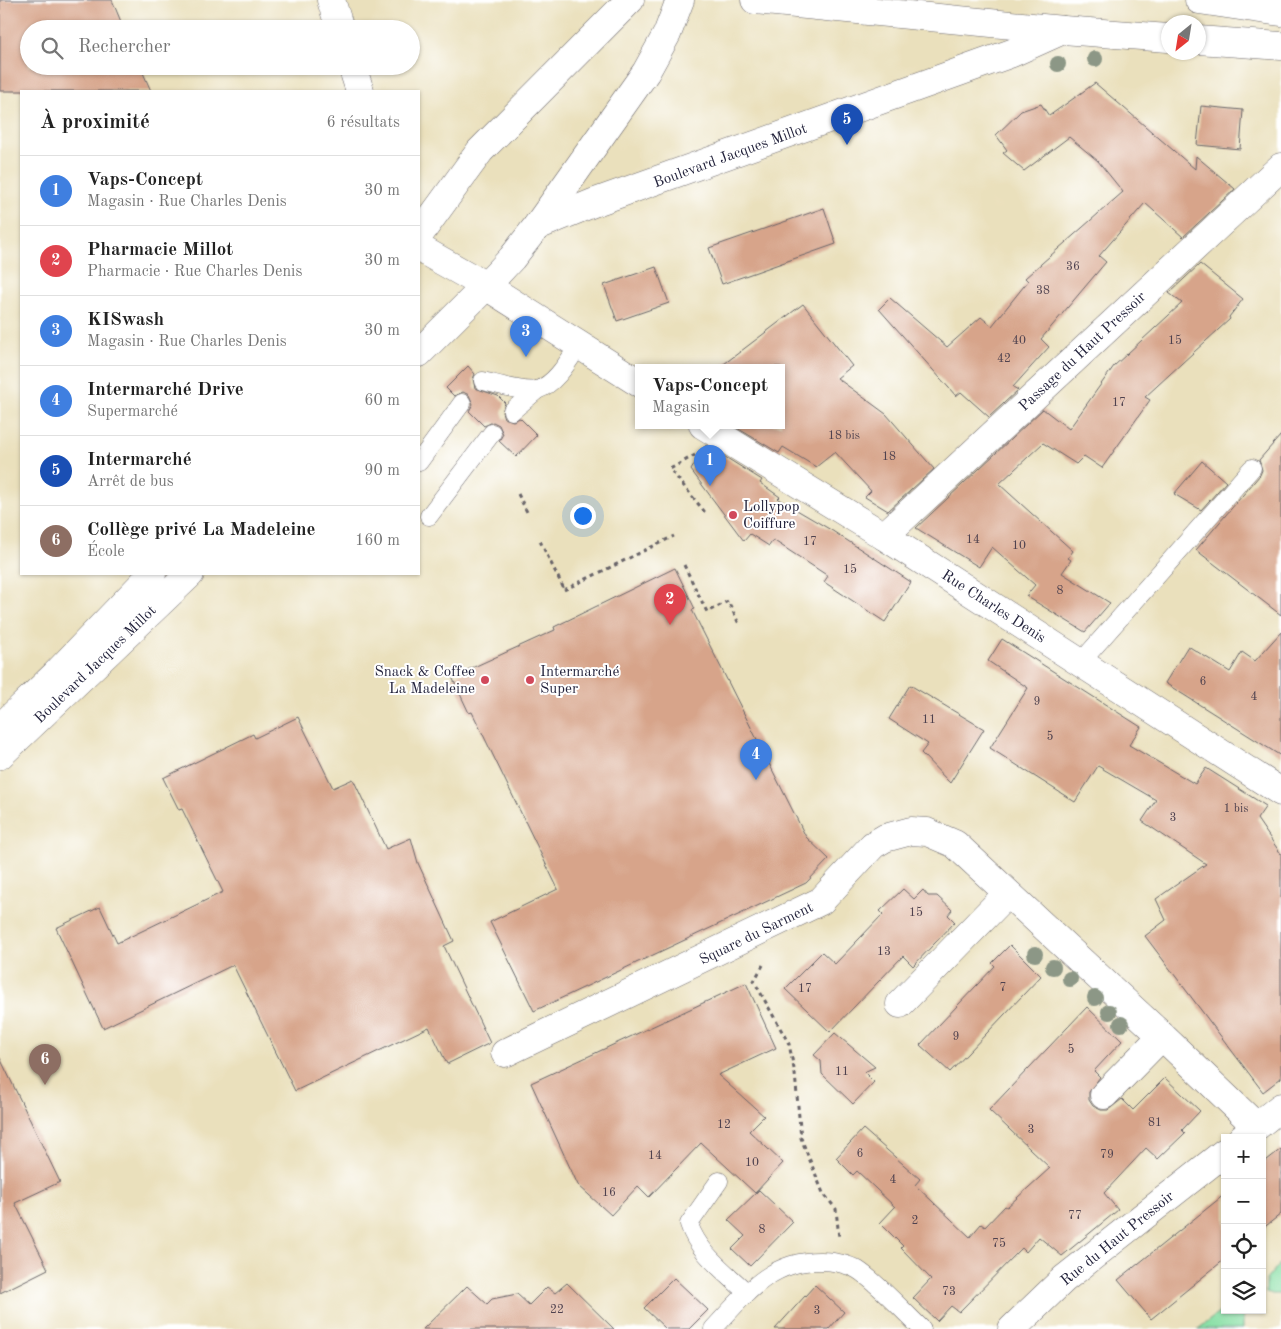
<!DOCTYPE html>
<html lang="fr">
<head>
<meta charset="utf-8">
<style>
  :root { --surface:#fff; --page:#f2f2f2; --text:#222; --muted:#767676; --line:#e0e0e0; --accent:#7c3aed }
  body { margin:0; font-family:"Old Standard TT",serif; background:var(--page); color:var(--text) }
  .controls { position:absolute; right:15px; bottom:15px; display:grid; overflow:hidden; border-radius:0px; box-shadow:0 1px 4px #0004 }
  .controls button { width:45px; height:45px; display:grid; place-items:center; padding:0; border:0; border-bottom:1px solid var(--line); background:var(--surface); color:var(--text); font:25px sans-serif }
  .compass { position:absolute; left:1161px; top:15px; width:45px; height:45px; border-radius:50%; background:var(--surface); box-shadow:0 1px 4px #0004; rotate:210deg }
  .you { position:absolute; left:582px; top:515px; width:18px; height:18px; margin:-12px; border:4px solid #fff; border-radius:50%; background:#1a73e8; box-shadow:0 0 0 8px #1a73e833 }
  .badge { display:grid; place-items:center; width:32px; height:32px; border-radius:50%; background:var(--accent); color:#fff; font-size:16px; font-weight:700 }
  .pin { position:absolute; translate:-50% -41px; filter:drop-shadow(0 1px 2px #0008) }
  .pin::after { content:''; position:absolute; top:26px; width:18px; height:15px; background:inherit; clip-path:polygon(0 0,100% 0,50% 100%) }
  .popup { position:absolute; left:635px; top:364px; width:150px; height:65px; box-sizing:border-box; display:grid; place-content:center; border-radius:0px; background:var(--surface); filter:drop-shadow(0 1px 4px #0005); font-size:16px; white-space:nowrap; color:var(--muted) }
  .popup b { font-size:19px; color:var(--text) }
  .popup::after { content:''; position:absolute; left:50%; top:100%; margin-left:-10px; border:10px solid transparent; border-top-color:var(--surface) }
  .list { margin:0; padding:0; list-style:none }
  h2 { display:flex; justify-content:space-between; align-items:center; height:65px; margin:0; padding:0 20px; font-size:21px }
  h2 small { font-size:16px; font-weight:400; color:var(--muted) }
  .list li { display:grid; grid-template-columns:32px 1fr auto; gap:15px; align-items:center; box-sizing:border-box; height:70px; padding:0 20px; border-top:1px solid var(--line) }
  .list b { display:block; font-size:19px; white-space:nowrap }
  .list p { margin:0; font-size:16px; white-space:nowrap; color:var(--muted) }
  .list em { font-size:16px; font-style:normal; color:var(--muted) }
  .icon { flex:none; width:28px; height:28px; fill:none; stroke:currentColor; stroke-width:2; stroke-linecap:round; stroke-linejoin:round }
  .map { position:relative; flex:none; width:1281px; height:1329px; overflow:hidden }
  .search { position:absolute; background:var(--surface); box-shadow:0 1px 4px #0004; left:20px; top:20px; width:400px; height:55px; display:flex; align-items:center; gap:12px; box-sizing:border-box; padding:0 18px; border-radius:28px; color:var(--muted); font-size:19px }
  .panel { position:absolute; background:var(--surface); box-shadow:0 1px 4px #0004; left:20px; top:90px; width:400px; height:485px; border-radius:0px }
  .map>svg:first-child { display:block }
  .green { fill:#87dfa4; stroke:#548070 }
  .building { fill:#d7a48a }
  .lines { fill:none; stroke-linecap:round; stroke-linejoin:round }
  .lane-casing { stroke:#686468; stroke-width:19 }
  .street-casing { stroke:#686468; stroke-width:29 }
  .secondary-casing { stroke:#686468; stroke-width:29 }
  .primary-casing { stroke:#686468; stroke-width:29 }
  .path { stroke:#686468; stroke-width:3; stroke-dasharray:4 4; stroke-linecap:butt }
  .lane { stroke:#fff; stroke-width:18 }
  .street { stroke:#fff; stroke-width:28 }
  .secondary { stroke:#fff; stroke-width:28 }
  .primary { stroke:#fff; stroke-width:28 }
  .tree { fill:#8c9786 }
  .poi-dot { fill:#d1495b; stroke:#fff; stroke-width:2 }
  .labels { text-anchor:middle; stroke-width:4; stroke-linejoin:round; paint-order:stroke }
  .number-label { font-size:12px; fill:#4f424f }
  .street-label { font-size:15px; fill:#22223b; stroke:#fff }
  .poi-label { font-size:15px; fill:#22223b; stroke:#fff; text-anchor:start }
</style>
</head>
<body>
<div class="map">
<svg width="1281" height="1329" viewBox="0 0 1281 1329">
  <rect width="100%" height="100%" fill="#fff"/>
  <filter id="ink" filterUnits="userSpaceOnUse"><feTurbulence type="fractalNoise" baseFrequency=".02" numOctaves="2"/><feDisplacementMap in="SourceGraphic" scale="10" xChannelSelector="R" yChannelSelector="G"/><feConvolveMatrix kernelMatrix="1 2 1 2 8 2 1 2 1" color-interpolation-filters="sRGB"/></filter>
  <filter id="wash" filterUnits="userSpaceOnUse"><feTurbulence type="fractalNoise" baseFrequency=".0096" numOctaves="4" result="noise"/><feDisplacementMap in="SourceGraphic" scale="20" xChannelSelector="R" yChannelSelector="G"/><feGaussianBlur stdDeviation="1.12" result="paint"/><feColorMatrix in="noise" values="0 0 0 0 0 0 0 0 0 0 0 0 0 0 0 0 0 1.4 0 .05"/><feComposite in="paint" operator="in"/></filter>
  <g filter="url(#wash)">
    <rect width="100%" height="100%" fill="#eae0bc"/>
    <g class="green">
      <path d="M1281,1262v32h-12l-3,-1v-13z"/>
      <path d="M1225,1308v2h18v19h-45z"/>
    </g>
    <g id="blocks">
      <g class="building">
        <path d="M0,0h112l12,29h-95v37h111l11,25h-151z"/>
        <path d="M1095,83l100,86 1,-13 39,33 -52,48 -38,-34 -46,53 7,6 -65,77 8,8 -36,40 5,3 -29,27 -28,-25 -5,4 -77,-87 11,-11 57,49 34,-30 11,9 36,-45 -3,-3 98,-86 -25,-31 -29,-24 -45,34 -21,-18 4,-3 -11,-15 25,-24 20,-7 8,12z"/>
        <path d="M1201,106l42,4 -3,39 -43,-4z"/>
        <path d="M824,208l12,36 -114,40 -13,-36z"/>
        <path d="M1200,264l43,35 -14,18 1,2 -85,78 5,3 -48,68 -18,-12 -8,8 -33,-21 -44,41 74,67 -5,7 3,2 -9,13 48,30 -25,29 -59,-36 9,-11 -43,-38 -13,20 -63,-39 127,-119 26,20 45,-63 68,-63 -13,-10z"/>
        <path d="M656,267l13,36 -52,18 -13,-36z"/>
        <path d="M803,304l49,62 -15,12 49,36 48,55 -46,42 -23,-14 6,-6 -36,-39 -19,15 -33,-20 -4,6 -47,-28h49v-58h-61z"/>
        <path d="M468,366l7,8 -2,5 2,9 23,8 7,7 -3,9 2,6 9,3 7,-3 17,17 -21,22 -17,-16 4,-7 -4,-9 -6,-3 -9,4 -15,-15 4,-7 -4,-9 -6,-3 -9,4 -8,-8z"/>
        <path d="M1281,435v180l-85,-65 64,-75 2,-5 -3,-10z"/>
        <path d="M706,445l56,35 -2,3 20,14 -2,2 53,31 80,52 -26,40 -61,-40 4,-6 -55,-36 -4,6 -19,-12 -6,7 -53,-71z"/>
        <path d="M1202,461l24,21 -25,28 -27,-16z"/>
        <path d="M675,568l20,41 -3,1 114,227 23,22 -23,24 -272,128 -44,-89 68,-33 -86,-177 -3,1 -17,-36 103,-47 -1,-3z"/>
        <path d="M1281,632v124l-116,-73 23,-37 42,26 12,-20 13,9z"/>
        <path d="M1002,639l139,88 -12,18 66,39 11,-16 60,38 -9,13 24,35v224l-18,14 -118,-156 21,-16 -10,-21 50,-35 -64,-43 14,-21 -58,-34 -23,36 -85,-54 38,-60 -40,-27z"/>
        <path d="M910,685l74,44 -34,54 -29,-30 7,-9 -39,-25z"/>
        <path d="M298,717l35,71 20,-9 33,70 25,-11 7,25 36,78 -10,5 46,97 -43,21 -18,-37 -134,64 -62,-126 -130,63 -47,-100 44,-21 17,36 106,-51 -41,-83 -3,1 -16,-32 90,-44 2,4z"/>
        <path d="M903,889l11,10 9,-9 5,6h9l15,14 -4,5 7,7 -42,44 -10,-10 -73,76 -45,-43 37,-37 13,12 48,-50 -3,-3z"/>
        <path d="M1010,945l31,31 -91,96 -30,-27 75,-79 -3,-3z"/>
        <path d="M746,983l30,65 -58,27 46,41 -15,15 34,32 -28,30 -54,-50 -52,54 -11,-11 -27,29 -33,-30 -47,-102z"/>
        <path d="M1087,1007l35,34 -28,30 6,6 -11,15v8l4,6 8,4h7l14,-11 11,11 32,-32 35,33 -18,19 3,3 -27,26 -12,-11 -42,45 14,17 -56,46 -23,-19 -13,15 -4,-4 -63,64 -8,-6 -14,15 -24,-23 18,-19 -30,-31 2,-2 -23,-23 15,-16 -38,-36 -4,4 -17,-17 27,-29 57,50 -5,6 55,52 11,-13 4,3 20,-21 2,1 43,-39 -61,-58z"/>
        <path d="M835,1033l40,34 -11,5 10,10 -21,22 -31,-30 -1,-13 -7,-6z"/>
        <path d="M0,1058l60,124 -45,21 33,66 -48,24z"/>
        <path d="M1281,1149v65l-19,15v-65z"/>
        <path d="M759,1190l34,32 -43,44 -18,-17 13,-13 -17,-16z"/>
        <path d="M1225,1194v65l-74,60 -33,-39z"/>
        <path d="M674,1278l34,32 -19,19h-23l-22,-21z"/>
        <path d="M567,1283l47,46h-191l44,-43 20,18 5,-5 25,-5 12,11 18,-18 8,6z"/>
        <path d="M815,1285l29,27 -15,17h-54z"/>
      </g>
    </g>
  </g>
  <g filter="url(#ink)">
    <use href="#blocks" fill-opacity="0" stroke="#686468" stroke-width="1"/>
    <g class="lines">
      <g class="lane-casing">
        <g id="lane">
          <path d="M483,381c13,3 42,12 54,9 19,-6 32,-30 42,-45"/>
          <path d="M512,411l25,-21"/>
          <path d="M419,462l43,-59"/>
          <path d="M429,516l63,-83"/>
          <path d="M1081,662l171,-194"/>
          <path d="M719,1181l-30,43c9,29 37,48 58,69"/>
          <path d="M713,1329c32,-34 57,-69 108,-68 11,0 27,3 37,9 20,13 46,42 64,59"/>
        </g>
      </g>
      <g class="street-casing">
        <g id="street">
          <path d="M419,248l67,38 153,97"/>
          <path d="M703,425l181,111 397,256"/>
          <path d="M884,536l397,-369"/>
          <path d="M900,1004l107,-110"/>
          <path d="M505,1053l316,-152 52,-56 12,-7 26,-7 16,1 28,12 207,192 94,90"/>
          <path d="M1104,1095l58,-59"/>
          <path d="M1242,1138l39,-31"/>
          <path d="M1012,1329l52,-50 161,-127"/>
        </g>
      </g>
      <g class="secondary-casing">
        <g id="secondary">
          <path d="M331,0l9,29"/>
          <path d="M352,66l8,25"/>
          <path d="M537,226l56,-23 419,-150 51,-23"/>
          <path d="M419,235l61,-84 150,-151"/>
          <path d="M419,353l67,-67 26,-28 25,-32 109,-154 21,-38 13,-34"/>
          <path d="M0,728l55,-53 97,-101"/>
          <path d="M0,755l190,-181"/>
        </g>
      </g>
      <g class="primary-casing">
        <g id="primary">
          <path d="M755,0l308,30 105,8"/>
          <path d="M1199,0l82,12"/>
          <path d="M1198,40l83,6"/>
        </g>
      </g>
      <g class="path">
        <path d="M695,455l-25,14 34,42 -4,3"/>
        <path d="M518,494l10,20"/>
        <path d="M540,541l25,50"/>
        <path d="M684,565l23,47 21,-11 12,25"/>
        <path d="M564,590l110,-54"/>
        <path d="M763,965l-9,16 35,63 6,30 6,64 22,55 13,16 3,29"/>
      </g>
      <use href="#lane" class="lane"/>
      <use href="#street" class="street"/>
      <use href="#secondary" class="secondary"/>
      <use href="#primary" class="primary"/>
    </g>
    <g class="tree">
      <circle cx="1095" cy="59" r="8"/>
      <circle cx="1058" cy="64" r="8"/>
      <circle cx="1035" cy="954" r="8"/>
      <circle cx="1053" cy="967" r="8"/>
      <circle cx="1070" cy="979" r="8"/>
      <circle cx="1095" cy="998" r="8"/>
      <circle cx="1109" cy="1012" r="8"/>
      <circle cx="1121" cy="1024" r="8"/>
    </g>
  </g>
  <g class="poi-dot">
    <circle cx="733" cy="515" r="5"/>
    <circle cx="485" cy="680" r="5"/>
    <circle cx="530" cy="680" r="5"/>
  </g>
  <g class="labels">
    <g class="number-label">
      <text x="1073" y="270">36</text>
      <text x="1043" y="294">38</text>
      <text x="1019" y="344">40</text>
      <text x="1175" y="344">15</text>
      <text x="1004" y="362">42</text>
      <text x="1119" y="406">17</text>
      <text x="844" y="439">18 bis</text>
      <text x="889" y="460">18</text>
      <text x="973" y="543">14</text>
      <text x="810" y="545">17</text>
      <text x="1019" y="549">10</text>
      <text x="850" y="573">15</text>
      <text x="1060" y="594">8</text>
      <text x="1203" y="685">6</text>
      <text x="1254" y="700">4</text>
      <text x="1037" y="705">9</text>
      <text x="929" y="723">11</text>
      <text x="1050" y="740">5</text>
      <text x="1236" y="812">1 bis</text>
      <text x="1173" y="821">3</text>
      <text x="916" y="916">15</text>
      <text x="884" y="955">13</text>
      <text x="1003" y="991">7</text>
      <text x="805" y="992">17</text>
      <text x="956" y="1040">9</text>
      <text x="1071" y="1053">5</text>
      <text x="842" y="1075">11</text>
      <text x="1155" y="1126">81</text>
      <text x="724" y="1128">12</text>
      <text x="1031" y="1133">3</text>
      <text x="860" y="1157">6</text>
      <text x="1107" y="1158">79</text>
      <text x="655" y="1159">14</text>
      <text x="752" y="1166">10</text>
      <text x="893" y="1183">4</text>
      <text x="609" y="1196">16</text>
      <text x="1075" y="1219">77</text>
      <text x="915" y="1224">2</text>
      <text x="762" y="1233">8</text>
      <text x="999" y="1247">75</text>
      <text x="949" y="1295">73</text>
      <text x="557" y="1313">22</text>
      <text x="817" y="1314">3</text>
    </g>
    <g class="street-label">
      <text transform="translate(730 155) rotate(-20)" y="5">Boulevard Jacques Millot</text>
      <text transform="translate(1082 351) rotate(-43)" y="5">Passage du Haut Pressoir</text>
      <text transform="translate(994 606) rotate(33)" y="5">Rue Charles Denis</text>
      <text transform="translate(95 664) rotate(-44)" y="5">Boulevard Jacques Millot</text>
      <text transform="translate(756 933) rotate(-26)" y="5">Square du Sarment</text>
      <text transform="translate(1117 1238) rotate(-39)" y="5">Rue du Haut Pressoir</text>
    </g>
    <g class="poi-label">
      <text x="743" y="511">Lollypop<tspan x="743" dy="17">Coiffure</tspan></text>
      <text x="475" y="676" text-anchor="end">Snack &amp; Coffee<tspan x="475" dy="17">La Madeleine</tspan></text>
      <text x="540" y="676">Intermarché<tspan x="540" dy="17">Super</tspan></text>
    </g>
  </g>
</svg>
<div class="controls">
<button>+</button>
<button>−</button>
<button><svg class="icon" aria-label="locate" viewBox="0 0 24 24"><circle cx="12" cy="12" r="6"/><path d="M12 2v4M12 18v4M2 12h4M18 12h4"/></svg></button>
<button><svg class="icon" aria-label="layers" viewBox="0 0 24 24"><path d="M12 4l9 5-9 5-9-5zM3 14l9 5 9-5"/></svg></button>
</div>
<svg class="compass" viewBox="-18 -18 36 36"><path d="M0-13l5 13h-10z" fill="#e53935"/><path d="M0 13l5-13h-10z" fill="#767676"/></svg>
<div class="you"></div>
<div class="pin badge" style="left:710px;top:486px;background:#3f7fe0">1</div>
<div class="popup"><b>Vaps-Concept</b>Magasin</div>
<div class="pin badge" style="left:670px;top:625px;background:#e0444e">2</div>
<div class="pin badge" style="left:526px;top:357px;background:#3f7fe0">3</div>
<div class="pin badge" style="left:756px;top:780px;background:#3f7fe0">4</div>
<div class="pin badge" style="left:847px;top:145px;background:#1a4fb4">5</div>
<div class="pin badge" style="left:45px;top:1085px;background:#8d6e63">6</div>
<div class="search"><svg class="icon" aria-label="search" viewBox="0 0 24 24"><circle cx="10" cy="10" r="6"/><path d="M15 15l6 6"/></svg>Rechercher</div>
<section class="panel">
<h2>À proximité<small>6 résultats</small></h2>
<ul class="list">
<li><span class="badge" style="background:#3f7fe0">1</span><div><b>Vaps-Concept</b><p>Magasin · Rue Charles Denis</p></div><em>30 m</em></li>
<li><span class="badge" style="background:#e0444e">2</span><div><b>Pharmacie Millot</b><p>Pharmacie · Rue Charles Denis</p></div><em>30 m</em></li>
<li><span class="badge" style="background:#3f7fe0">3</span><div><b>KISwash</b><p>Magasin · Rue Charles Denis</p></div><em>30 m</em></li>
<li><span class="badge" style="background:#3f7fe0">4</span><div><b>Intermarché Drive</b><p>Supermarché</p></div><em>60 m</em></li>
<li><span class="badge" style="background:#1a4fb4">5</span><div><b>Intermarché</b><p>Arrêt de bus</p></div><em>90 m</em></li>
<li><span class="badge" style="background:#8d6e63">6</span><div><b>Collège privé La Madeleine</b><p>École</p></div><em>160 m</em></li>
</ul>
</section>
</div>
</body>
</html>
